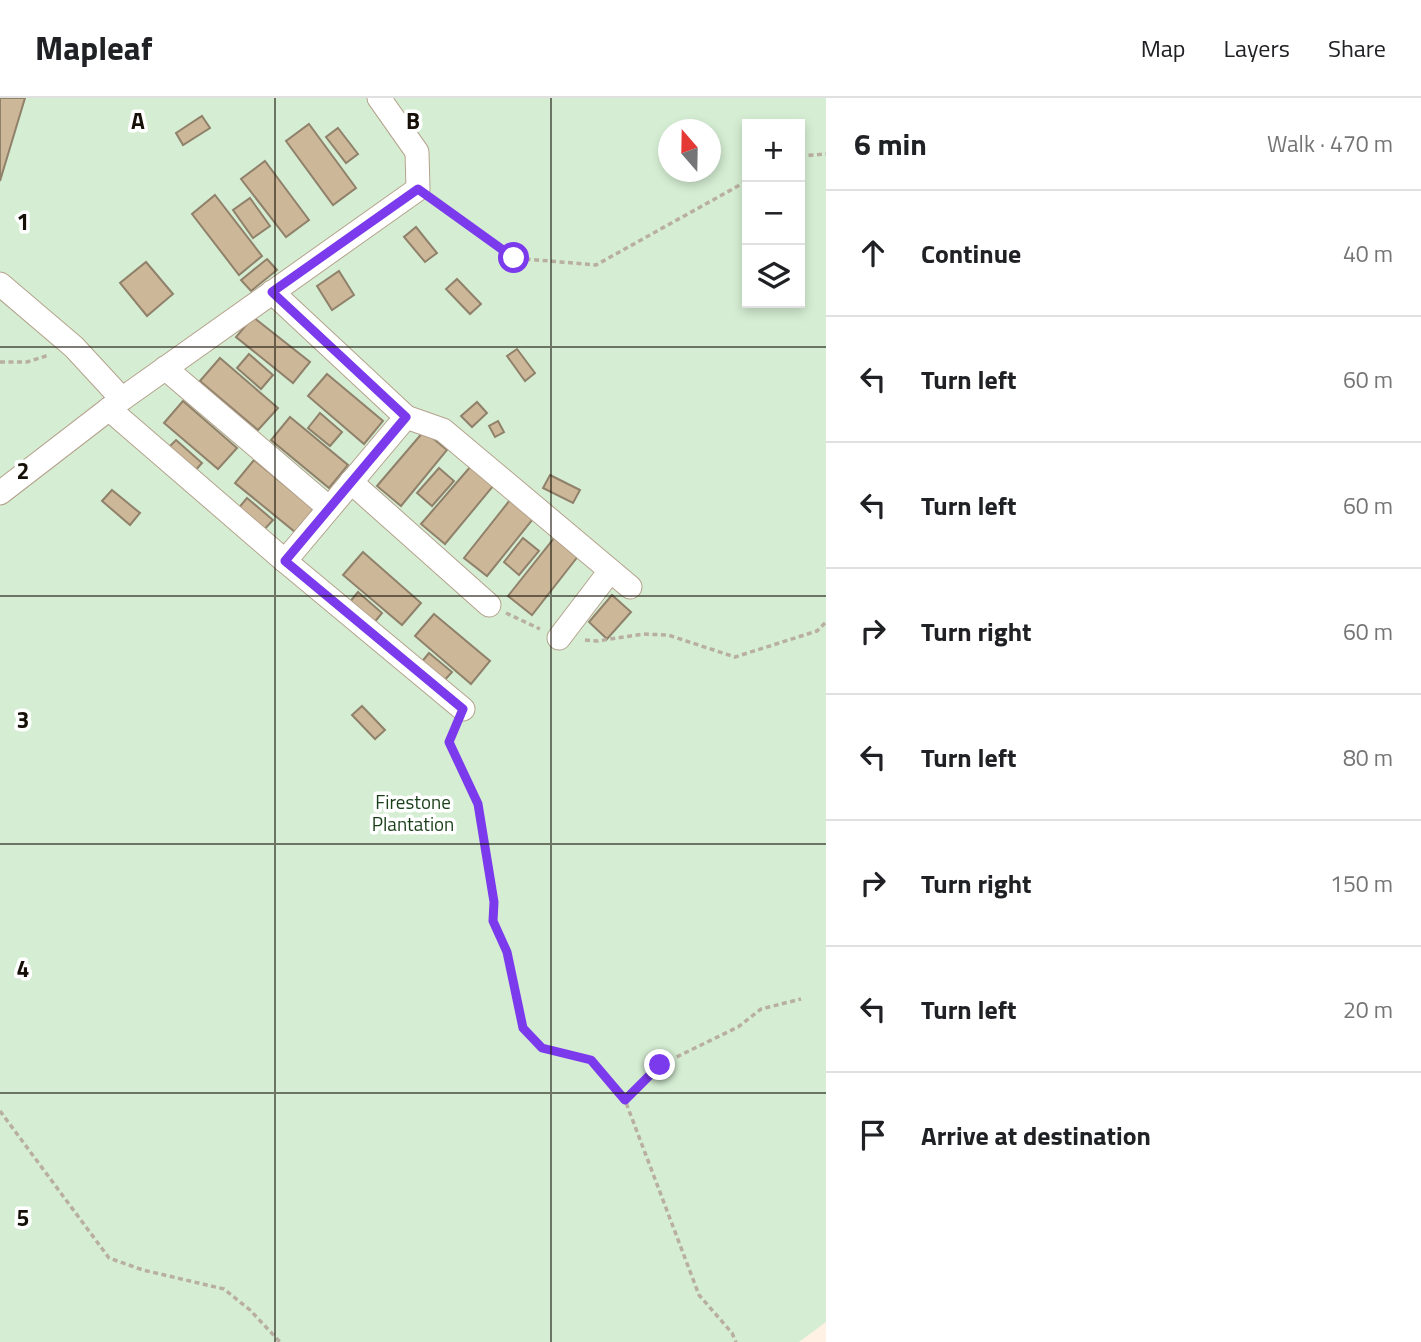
<!DOCTYPE html>
<html lang="en">
<head>
<meta charset="utf-8">
<style>
  :root { --surface:#fff; --page:#f6f6f6; --text:#202124; --muted:#757577; --line:#e0e0e0 }
  body { margin:0; font-family:"Titillium Web",sans-serif; background:var(--page); color:var(--text) }
  .controls { position:absolute; right:21px; top:21px; display:grid; overflow:hidden; border-radius:0px; box-shadow:0 4px 10px #0003 }
  .controls button { width:63px; height:63px; display:grid; place-items:center; padding:0; border:0; border-bottom:2px solid var(--line); background:var(--surface); color:var(--text); font:35px sans-serif }
  .compass { position:absolute; left:658px; top:21px; width:63px; height:63px; border-radius:50%; background:var(--surface); box-shadow:0 4px 10px #0003; rotate:340deg }
  .stop { position:absolute; width:21px; height:21px; margin:-16px; border:5px solid #7c3aed; border-radius:50%; background:#fff }
  .stop.end { background:#7c3aed; border-color:#fff; box-shadow:0 2px 7px #0008 }
  .list { margin:0; padding:0; list-style:none }
  h2 { display:flex; justify-content:space-between; align-items:center; height:91px; margin:0; padding:0 28px; font-size:30px }
  h2 small { font-size:23px; font-weight:400; color:var(--muted) }
  .list li { display:grid; grid-template-columns:46px 1fr auto; gap:21px; align-items:center; box-sizing:border-box; height:126px; padding:0 28px; border-top:2px solid var(--line) }
  .list b { display:block; font-size:26px; white-space:nowrap }
  .list em { font-size:23px; font-style:normal; color:var(--muted) }
  .icon { flex:none; width:38px; height:38px; fill:none; stroke:currentColor; stroke-width:2; stroke-linecap:round; stroke-linejoin:round }
  .map { position:relative; flex:none; width:826px; height:1244px; overflow:hidden }
  header { display:flex; align-items:center; gap:42px; box-sizing:border-box; height:98px; padding:0 35px; background:var(--surface); border-bottom:2px solid var(--line) }
  header strong { font-size:33px }
  nav { display:flex; gap:38px; margin-inline-start:auto; font-size:24px }
  main { display:flex }
  aside { flex:1; background:var(--surface) }
  .map>svg:first-child { display:block }
  .green { fill:#d5eed3; fill-rule:evenodd }
  .building { fill:#ccb798; stroke:#90816b; stroke-width:2 }
  .lines { fill:none; stroke-linecap:round; stroke-linejoin:round }
  .street-casing { stroke:#b5a28d; stroke-width:25 }
  .path { stroke:#b9aea2; stroke-width:3.5; stroke-dasharray:5 3.5; stroke-linecap:butt }
  .street { stroke:#fff; stroke-width:23 }
  .route { stroke:#7c3aed; stroke-width:9 }
  .grid { fill:none; stroke:#161008; stroke-width:2; stroke-opacity:0.55 }
  .labels { text-anchor:middle; stroke-width:7; stroke-linejoin:round; paint-order:stroke }
  .park-label { font-size:19px; fill:#193f18; stroke:#fff }
  .grid-label { font-size:23px; text-anchor:middle; font-weight:bold; fill:#161008; stroke:#fff; stroke-width:7; stroke-linejoin:round; paint-order:stroke }
</style>
</head>
<body>
<header>
<strong>Mapleaf</strong>
<nav><a>Map</a><a>Layers</a><a>Share</a></nav>
</header>
<main>
<div class="map">
<svg width="826" height="1244" viewBox="0 0 826 1244">
  <rect width="100%" height="100%" fill="#fff2e5"/>
  <path class="green" d="M0,0h826v1224l-27,20h-799zM747,26h53v179h-53zM668,32h42v42h-42z"/>
  <g class="building">
    <path d="M0,0h25l-25,83z"/>
    <path d="M202,18l8,12 -27,17 -7,-12z"/>
    <path d="M309,26l47,64 -23,17 -47,-64z"/>
    <path d="M338,30l20,26 -12,9 -20,-26z"/>
    <path d="M265,63l44,59 -23,17 -45,-58z"/>
    <path d="M215,97l47,61 -23,19 -47,-61z"/>
    <path d="M250,100l20,28 -17,12 -20,-28z"/>
    <path d="M416,129l21,26 -12,9 -21,-25z"/>
    <path d="M267,161l10,11 -26,21 -10,-11z"/>
    <path d="M146,164l27,32 -26,22 -27,-33z"/>
    <path d="M339,173l15,24 -22,15 -15,-24z"/>
    <path d="M457,181l24,25 -11,10 -24,-25z"/>
    <path d="M253,219l57,45 -17,21 -57,-46z"/>
    <path d="M517,251l18,24 -10,8 -18,-25z"/>
    <path d="M249,256l24,21 -12,14 -24,-21z"/>
    <path d="M220,260l58,50 -20,22 -58,-49z"/>
    <path d="M327,276l56,47 -19,23 -56,-48z"/>
    <path d="M183,303l54,47 -19,21 -54,-46z"/>
    <path d="M477,304l10,11 -15,14 -11,-11z"/>
    <path d="M320,315l22,19 -12,14 -22,-18z"/>
    <path d="M290,319l58,48 -19,23 -58,-48z"/>
    <path d="M498,323l6,11 -9,5 -6,-11z"/>
    <path d="M424,333l23,19 -46,56 -24,-20z"/>
    <path d="M176,342l26,23 -8,9 -27,-23z"/>
    <path d="M254,362l60,49 -19,23 -60,-49z"/>
    <path d="M471,368l23,19 -49,59 -24,-20z"/>
    <path d="M439,370l15,13 -22,25 -15,-13z"/>
    <path d="M550,377l30,15 -7,13 -30,-15z"/>
    <path d="M112,392l28,23 -10,12 -28,-24z"/>
    <path d="M247,400l26,22 -10,11 -26,-21z"/>
    <path d="M510,402l23,19 -46,57 -23,-18z"/>
    <path d="M555,439l24,18 -47,60 -24,-19z"/>
    <path d="M523,440l16,13 -20,24 -15,-13z"/>
    <path d="M363,454l58,51 -19,22 -59,-50z"/>
    <path d="M358,494l24,21 -9,11 -24,-21z"/>
    <path d="M612,497l19,17 -24,27 -18,-17z"/>
    <path d="M434,516l56,47 -19,23 -56,-48z"/>
    <path d="M429,555l23,19 -10,11 -22,-19z"/>
    <path d="M362,608l23,24 -10,9 -23,-24z"/>
  </g>
  <g class="lines">
    <g class="street-casing">
      <g id="street">
        <path d="M0,186l74,63 48,52"/>
        <path d="M272,194l134,125 37,13 187,157"/>
        <path d="M165,270l164,140"/>
        <path d="M109,311l176,152 121,-144"/>
        <path d="M351,384l138,123"/>
        <path d="M0,395l122,-94 296,-210 -1,-37 -38,-54"/>
        <path d="M285,463l178,148"/>
        <path d="M559,540l51,-67"/>
      </g>
    </g>
    <g class="path">
      <path d="M800,58l26,-2"/>
      <path d="M434,102l80,58 82,7 151,-84"/>
      <path d="M0,264h27l22,-7"/>
      <path d="M506,515l34,16"/>
      <path d="M585,542l13,1 45,-7 25,1 67,22 82,-26 9,-9"/>
      <path d="M456,628l-7,16 29,62 16,98 -1,19 14,31 15,76 20,20 49,12 34,40 74,195 33,38 4,9"/>
      <path d="M625,1002l35,-35 78,-38 23,-18 40,-10"/>
      <path d="M0,1013l109,147 34,12 81,19 26,21 30,32"/>
    </g>
    <use href="#street" class="street"/>
  </g>
  <g class="lines">
    <path class="route" d="M514,160l-96,-69 -146,103 134,125 -121,144 178,148 -14,33 29,62 16,98 -1,19 14,31 16,76 19,20 49,12 34,40 35,-35"/>
  </g>
  <path class="grid" d="M275,0v1244M551,0v1244M0,249h826M0,498h826M0,746h826M0,995h826"/>
  <g class="labels">
    <g class="park-label">
      <text x="413" y="711">Firestone<tspan x="413" dy="22">Plantation</tspan></text>
    </g>
  </g>
  <g class="grid-label">
    <text x="138" y="31">A</text>
    <text x="413" y="31">B</text>
    <text x="23" y="132">1</text>
    <text x="23" y="381">2</text>
    <text x="23" y="630">3</text>
    <text x="23" y="879">4</text>
    <text x="23" y="1128">5</text>
  </g>
</svg>
<div class="controls">
<button>+</button>
<button>−</button>
<button><svg class="icon" aria-label="layers" viewBox="0 0 24 24"><path d="M12 4l9 5-9 5-9-5zM3 14l9 5 9-5"/></svg></button>
</div>
<svg class="compass" viewBox="-18 -18 36 36"><path d="M0-13l5 13h-10z" fill="#e53935"/><path d="M0 13l5-13h-10z" fill="#757577"/></svg>
<div class="stop" style="left:514px;top:160px"></div>
<div class="stop end" style="left:660px;top:967px"></div>
</div>
<aside>
<h2>6 min<small>Walk · 470 m</small></h2>
<ul class="list">
<li><svg class="icon" aria-label="ahead" viewBox="0 0 24 24"><path d="M12 20V5M6 11l6-6 6 6"/></svg><div><b>Continue</b></div><em>40 m</em></li>
<li><svg class="icon" aria-label="left" viewBox="0 0 24 24"><path d="M17 20v-9H6M10 6l-5 5 5 5"/></svg><div><b>Turn left</b></div><em>60 m</em></li>
<li><svg class="icon" aria-label="left" viewBox="0 0 24 24"><path d="M17 20v-9H6M10 6l-5 5 5 5"/></svg><div><b>Turn left</b></div><em>60 m</em></li>
<li><svg class="icon" aria-label="right" viewBox="0 0 24 24"><path d="M7 20v-9h11M14 6l5 5-5 5"/></svg><div><b>Turn right</b></div><em>60 m</em></li>
<li><svg class="icon" aria-label="left" viewBox="0 0 24 24"><path d="M17 20v-9H6M10 6l-5 5 5 5"/></svg><div><b>Turn left</b></div><em>80 m</em></li>
<li><svg class="icon" aria-label="right" viewBox="0 0 24 24"><path d="M7 20v-9h11M14 6l5 5-5 5"/></svg><div><b>Turn right</b></div><em>150 m</em></li>
<li><svg class="icon" aria-label="left" viewBox="0 0 24 24"><path d="M17 20v-9H6M10 6l-5 5 5 5"/></svg><div><b>Turn left</b></div><em>20 m</em></li>
<li><svg class="icon" aria-label="arrive" viewBox="0 0 24 24"><path d="M6 21V4h12l-3 4 3 4H6"/></svg><div><b>Arrive at destination</b></div></li>
</ul>
</aside>
</main>
</body>
</html>
